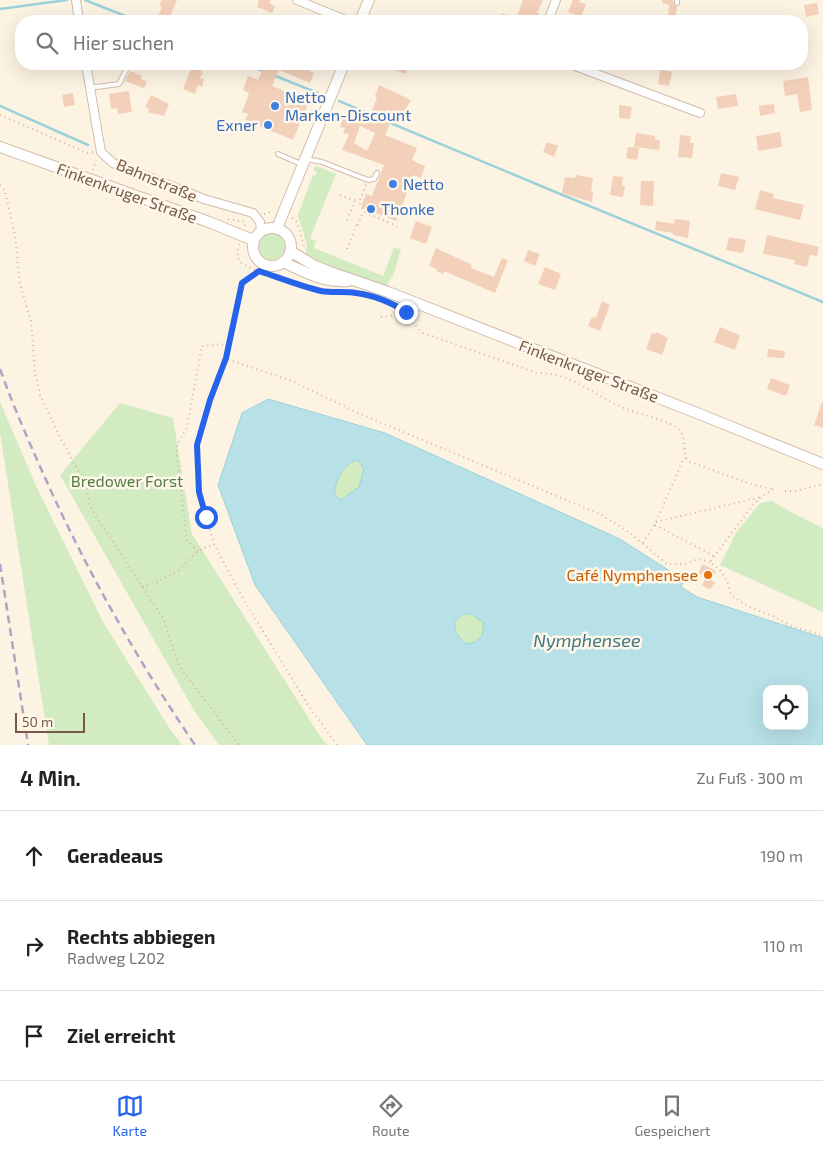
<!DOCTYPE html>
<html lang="de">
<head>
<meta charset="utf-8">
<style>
  :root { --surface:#fff; --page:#f6f6f6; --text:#222; --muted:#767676; --line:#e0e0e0; --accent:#2563eb }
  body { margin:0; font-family:"Exo 2",sans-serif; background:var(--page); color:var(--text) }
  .controls { position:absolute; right:15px; bottom:15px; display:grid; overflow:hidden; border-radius:10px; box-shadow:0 5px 20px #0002 }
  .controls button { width:45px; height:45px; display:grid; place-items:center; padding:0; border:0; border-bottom:1px solid var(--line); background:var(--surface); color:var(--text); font:25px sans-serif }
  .scale { position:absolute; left:15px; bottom:12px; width:70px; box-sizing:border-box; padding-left:5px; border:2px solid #765848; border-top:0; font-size:14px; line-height:18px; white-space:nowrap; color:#765848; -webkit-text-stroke:4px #fff7ea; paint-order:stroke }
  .stop { position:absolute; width:15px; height:15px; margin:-11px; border:4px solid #2563eb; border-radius:50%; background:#fff }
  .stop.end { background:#2563eb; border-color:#fff; box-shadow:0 1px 5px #0008 }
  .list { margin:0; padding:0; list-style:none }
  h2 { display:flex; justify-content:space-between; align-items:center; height:65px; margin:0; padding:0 20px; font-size:21px }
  h2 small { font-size:16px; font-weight:400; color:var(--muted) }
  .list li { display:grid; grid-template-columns:32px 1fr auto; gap:15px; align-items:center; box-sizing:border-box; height:90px; padding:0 20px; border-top:1px solid var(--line) }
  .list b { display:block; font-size:19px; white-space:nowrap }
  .list p { margin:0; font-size:16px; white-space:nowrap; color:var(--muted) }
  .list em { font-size:16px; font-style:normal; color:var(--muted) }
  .icon { flex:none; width:28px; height:28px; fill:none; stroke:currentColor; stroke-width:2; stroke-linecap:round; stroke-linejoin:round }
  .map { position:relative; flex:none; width:823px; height:745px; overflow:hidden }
  .search { position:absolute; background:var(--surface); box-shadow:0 5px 20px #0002; left:15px; right:15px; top:15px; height:55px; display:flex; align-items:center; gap:12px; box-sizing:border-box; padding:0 18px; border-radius:20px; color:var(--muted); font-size:19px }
  .sheet { height:335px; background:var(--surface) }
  nav { display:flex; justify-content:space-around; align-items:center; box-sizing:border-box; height:70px; border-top:1px solid var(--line); background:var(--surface); font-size:14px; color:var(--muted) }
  nav a { display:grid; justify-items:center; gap:2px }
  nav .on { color:var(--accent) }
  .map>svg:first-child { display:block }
  .green { fill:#d2ebc1 }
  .water { fill:#b7e1e7; stroke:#9dd1d9; fill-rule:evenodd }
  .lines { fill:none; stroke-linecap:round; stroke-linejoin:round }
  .stream { stroke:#9dd1d9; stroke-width:2.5 }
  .building { fill:#f3d0b9; fill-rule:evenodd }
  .lane-casing { stroke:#d1bcac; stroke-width:6 }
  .street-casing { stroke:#d1bcac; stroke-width:10 }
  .secondary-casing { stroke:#d4bca9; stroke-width:12 }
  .path { stroke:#d8b39d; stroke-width:2; stroke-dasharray:1 4; stroke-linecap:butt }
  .lane { stroke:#fff; stroke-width:4 }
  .street { stroke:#fff; stroke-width:8 }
  .secondary { stroke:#fff; stroke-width:10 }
  .rail { stroke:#b5a1c7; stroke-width:2.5; stroke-dasharray:8 5; stroke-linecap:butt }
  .route { stroke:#2563eb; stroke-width:6 }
  .shop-dot { fill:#3f7fe0; stroke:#fff7ea; stroke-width:2 }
  .food-dot { fill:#e8710a; stroke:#fff7ea; stroke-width:2 }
  .labels { text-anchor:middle; stroke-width:5; stroke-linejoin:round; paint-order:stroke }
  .shop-label { font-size:16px; fill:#366cbe; stroke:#fff7ea; text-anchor:start }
  .street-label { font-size:16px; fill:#765848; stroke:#fff7ea }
  .park-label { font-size:16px; fill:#527c40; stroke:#fff7ea }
  .food-label { font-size:16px; fill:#c56008; stroke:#fff7ea; text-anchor:end }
  .water-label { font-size:18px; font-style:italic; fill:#3e7883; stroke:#fff7ea }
</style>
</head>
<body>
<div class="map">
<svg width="823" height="745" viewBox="0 0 823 745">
  <rect width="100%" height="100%" fill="#fdf3e3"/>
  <g class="green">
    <path d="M316,166l20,8 -26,64 6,3 -2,7 69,28 11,-28 7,1 -7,24 -8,14 -19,-8 -40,-12 -22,-11 2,-11 -9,-30 15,-40 2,1 2,-4 -4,-2 2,-3z"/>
    <circle cx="271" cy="246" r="14"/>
    <path d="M0,402l37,86 66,134 67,107 12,16h-133l-49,-312z"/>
    <path d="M120,403l53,15 19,116 126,199 9,12h-108l-24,-33 -135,-237z"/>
    <path d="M358,459l6,10 -5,18 -18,13 -7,-6c3,-16 7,-28 24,-35z"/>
    <path d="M772,501l17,10 34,17v84l-103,-47 16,-32 24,-30z"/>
    <path d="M463,614h8l13,9 -1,12 -8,7 -8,2c-9,-7 -14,-11 -12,-23z"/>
  </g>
  <path class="water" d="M268,399l117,34 235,106 64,41 -3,7 16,10 126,41v107h-456l-112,-160 -37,-100 24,-72zM358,460l6,9 -5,18 -18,13 -7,-6c3,-15 8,-30 24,-34zM463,614h8l13,9 -2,12 -7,7 -8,2c-9,-7 -14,-11 -12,-23zM767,689h37v37h-37z"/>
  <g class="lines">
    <g class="stream">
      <path d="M85,0l53,21"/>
      <path d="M0,9l67,-9"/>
      <path d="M245,64l18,7"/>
      <path d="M273,75l45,18"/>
      <path d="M339,101l35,15"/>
      <path d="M0,106l88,39"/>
      <path d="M388,122l165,69 270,111"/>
    </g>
  </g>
  <g class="building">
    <path d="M162,0h15l-9,21h-12l6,-14 -3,-1z"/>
    <path d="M259,0h12l-2,3 6,3 -3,7 -15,-6z"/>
    <path d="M523,0h20l-6,13 2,1 -3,7h-37l3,-8 14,6z"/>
    <path d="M573,0h7l-1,2 7,2 -5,13 -13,-5z"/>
    <path d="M662,0h11l1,4 3,3 -2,14 -7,-1 1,-15 -7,-2z"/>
    <path d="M817,3l2,11 -13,3 -2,-12z"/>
    <path d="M193,64h10l-3,6 3,2 -3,6 4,1 -2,8 -4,-2 -3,9 -12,-5z"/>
    <path d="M265,64h38l-2,3 13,6 -4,10 -31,-13 -7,16 37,15 -16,39 -48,-20 3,-6 -6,-2 7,-19 -6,-3 5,-14 10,4z"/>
    <path d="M380,64h30l-5,10z"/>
    <path d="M660,70l12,2 -3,14 -11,-2z"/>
    <path d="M130,71l12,5 -1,3 6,3 -3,6 -19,-7z"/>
    <path d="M808,77l4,33 -12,2 -3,-18 -12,2 -2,-15z"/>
    <path d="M379,85l32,15 -7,12 4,2 -3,7 -8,-4 -1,4 -4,-2 -7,16 32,13 -5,12 13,6 -4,12 -7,-3 -18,46 -35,-14 5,-13 6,2 12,-31 -42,-15 7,-16 -6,-1 2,-5 -5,-1 4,-11 17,6 1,-4 6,3 9,-23 -2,-2zM361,123l-1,3 15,7 -8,18 -13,-8z"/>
    <path d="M129,91l3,21 -14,2 -1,-6 -6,1 -2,-15z"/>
    <path d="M73,93l2,12 -11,2 -2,-12z"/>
    <path d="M736,94l2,12 -20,3 -2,-12z"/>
    <path d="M151,95l18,9 -5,12 -7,-2v1l-9,-3 1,-3 -4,-2z"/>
    <path d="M774,104l1,9 -15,3 -1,-10z"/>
    <path d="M619,105l13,2 -2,12 -11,-1z"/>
    <path d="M780,132l2,15 -24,4 -2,-15z"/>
    <path d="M636,133l19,3v3l5,2 -1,9 -25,-3z"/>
    <path d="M680,135l11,1 -1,7h4l-2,15 -14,-1z"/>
    <path d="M547,142l11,4 -4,11 -11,-5z"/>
    <path d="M628,147l11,1 -2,12 -11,-2z"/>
    <path d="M721,173l18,4 -4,13 -17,-4z"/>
    <path d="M576,175l17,3 -2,13 2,1 -1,10 -30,-9 3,-16 10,1z"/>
    <path d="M613,176l10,1 -1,8 3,1 -2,11 -13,-2z"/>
    <path d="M641,181h13l-1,25 -13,-1z"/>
    <path d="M760,190l14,4 -1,4 31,7 -4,15 -45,-11z"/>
    <path d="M675,219l15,2 -2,17 -15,-3v-2l-18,-3 1,-9 18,3z"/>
    <path d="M416,221l16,6 -6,17 -16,-6z"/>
    <path d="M767,235l52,12 -2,9 -7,-1 -3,12 -13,-3 1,-4 -32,-6z"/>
    <path d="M729,237l17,3 -3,13 -17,-3z"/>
    <path d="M436,248l36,17 -1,3 23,9 8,-19 6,2 -13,33 -51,-22 -1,3 -7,-3 1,-2 -8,-3z"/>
    <path d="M528,250l12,4 -5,12 -11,-5z"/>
    <path d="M545,267l16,7 -6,16 -17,-6z"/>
    <path d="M602,301l8,4 -10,26 -12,-5 4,-9 4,1z"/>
    <path d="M720,327l20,8 -5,15 -21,-8z"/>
    <path d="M656,332l12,6 -6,17 -16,-6 6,-16 3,1z"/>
    <path d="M768,349l17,2 -1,7 -17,-1z"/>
    <path d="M771,378l19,7 -4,11 -19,-7z"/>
    <path d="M822,402h1v26l-9,-3z"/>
    <path d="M703,564l13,7 -5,9 4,2 -5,8 -8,-5 4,-8 -8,-4z"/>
  </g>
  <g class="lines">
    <g class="lane-casing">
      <g id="lane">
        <path d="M677,3v-3"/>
        <path d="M89,88l30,-4 10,-20"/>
        <path d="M278,154l23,10"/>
        <path d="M306,159l16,3 46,18 6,-1 3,-6"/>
      </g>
    </g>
    <g class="street-casing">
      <g id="street">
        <path d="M76,0l3,21"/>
        <path d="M297,0l51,21"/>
        <path d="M548,21l8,-21"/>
        <path d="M86,64l15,88 12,11 91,36 49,14 7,9 1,9"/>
        <path d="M570,64l130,49"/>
      </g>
    </g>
    <g class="secondary-casing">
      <g id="secondary">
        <path d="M360,21l9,-21"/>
        <path d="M0,147l209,75 44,18"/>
        <circle cx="272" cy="247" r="19"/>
        <path d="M277,228l67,-164"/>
        <path d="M290,251l25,15 15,6 58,20 314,123 121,49"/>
        <path d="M283,262c22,10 40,21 65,19"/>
      </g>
    </g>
    <g class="path">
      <path d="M0,115l87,38 6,-1"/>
      <path d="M93,170l3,-10"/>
      <path d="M0,185l5,6 10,45 5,48 11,37 4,51 5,23 19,40 27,50 4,22 73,111 16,48 60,79"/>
      <path d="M366,185l-7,17 5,10 33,14"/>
      <path d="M340,195l19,7"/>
      <path d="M264,214l9,-3"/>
      <path d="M292,218l5,4 8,27"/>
      <path d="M228,219l17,3v4"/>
      <path d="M347,220l8,-19"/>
      <path d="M358,225l5,-14"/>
      <path d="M239,244l-2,9 2,8c11,10 69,28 86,31 13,1 26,-1 39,3"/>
      <path d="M347,249l10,-25"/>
      <path d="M399,307c9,8 14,18 24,26l114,40c36,-1 59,25 92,37 13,5 42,11 50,20 9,9 1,23 11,32l64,23 19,4"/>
      <path d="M381,317l14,-2 13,1"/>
      <path d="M226,359l2,-15"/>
      <path d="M773,489l-12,8 -8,8 -43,57 10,8 7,11 4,14 16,11 26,10 16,9 34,11"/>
      <path d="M785,491h10l28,-7"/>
      <path d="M656,522l105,-25"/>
      <path d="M655,525l59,31"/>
      <path d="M643,543l13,-21 27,-62 3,-2"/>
      <path d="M198,551l-11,-10 -11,-94 11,-20 15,-81 26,-2 14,-61 16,-11"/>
      <path d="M142,587l13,-4 23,-12 20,-20 16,-7"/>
      <path d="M337,745l-29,-40 -64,-105 -30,-56 -8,-27 -7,-25 -2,-47 13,-45 16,-41 66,22 66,32 244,102 28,18 37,31h18l13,-5 12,3"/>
    </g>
    <use href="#lane" class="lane"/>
    <use href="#street" class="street"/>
    <use href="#secondary" class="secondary"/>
    <g class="rail">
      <path d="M0,369c15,42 33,82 51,122 41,89 89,173 144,254"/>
      <path d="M0,564l28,181"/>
    </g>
  </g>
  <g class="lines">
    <path class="route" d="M206,517l-7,-25 -2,-47 13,-45 16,-42 16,-75 17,-12c21,7 41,15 62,20 12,2 24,0 35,2 17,2 37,10 50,19"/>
  </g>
  <g class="shop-dot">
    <circle cx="275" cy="106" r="5"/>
    <circle cx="268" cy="125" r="5"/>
    <circle cx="393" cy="184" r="5"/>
    <circle cx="371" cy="209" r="5"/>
  </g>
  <circle class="food-dot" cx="708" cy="575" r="5"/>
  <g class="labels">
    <g class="shop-label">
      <text x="285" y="103">Netto<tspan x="285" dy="18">Marken-Discount</tspan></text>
      <text x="258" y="131" text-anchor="end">Exner</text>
      <text x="403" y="190">Netto</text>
      <text x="381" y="215">Thonke</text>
    </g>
    <g class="street-label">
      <text transform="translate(157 180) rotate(23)" y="6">Bahnstraße</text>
      <text transform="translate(127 193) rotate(20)" y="6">Finkenkruger Straße</text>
      <text transform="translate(589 371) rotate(21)" y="6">Finkenkruger Straße</text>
    </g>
    <g class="park-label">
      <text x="127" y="487">Bredower Forst</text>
    </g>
    <g class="food-label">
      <text x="698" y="581">Café Nymphensee</text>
    </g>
    <g class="water-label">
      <text x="587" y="647">Nymphensee</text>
    </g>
  </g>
</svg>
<div class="controls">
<button><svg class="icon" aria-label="locate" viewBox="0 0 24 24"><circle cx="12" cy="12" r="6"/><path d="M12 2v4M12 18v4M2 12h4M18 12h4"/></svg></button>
</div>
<div class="scale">50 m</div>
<div class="stop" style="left:206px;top:517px"></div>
<div class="stop end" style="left:406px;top:312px"></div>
<div class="search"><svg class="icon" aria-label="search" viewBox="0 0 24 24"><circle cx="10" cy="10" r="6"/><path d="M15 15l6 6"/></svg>Hier suchen</div>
</div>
<section class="sheet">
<h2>4 Min.<small>Zu Fuß · 300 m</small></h2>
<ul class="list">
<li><svg class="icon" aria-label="ahead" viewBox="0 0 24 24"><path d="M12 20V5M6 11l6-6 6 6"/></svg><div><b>Geradeaus</b></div><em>190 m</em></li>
<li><svg class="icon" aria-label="right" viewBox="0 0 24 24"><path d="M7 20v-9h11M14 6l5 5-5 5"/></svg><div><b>Rechts abbiegen</b><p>Radweg L202</p></div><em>110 m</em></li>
<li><svg class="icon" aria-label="arrive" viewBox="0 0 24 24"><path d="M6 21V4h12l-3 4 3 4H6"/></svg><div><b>Ziel erreicht</b></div></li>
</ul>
</section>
<nav>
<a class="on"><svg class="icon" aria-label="map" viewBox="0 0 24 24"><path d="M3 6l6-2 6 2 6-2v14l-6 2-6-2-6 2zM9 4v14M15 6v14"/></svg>Karte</a>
<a><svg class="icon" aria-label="directions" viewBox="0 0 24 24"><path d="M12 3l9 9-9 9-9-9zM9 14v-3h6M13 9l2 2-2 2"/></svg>Route</a>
<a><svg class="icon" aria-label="saved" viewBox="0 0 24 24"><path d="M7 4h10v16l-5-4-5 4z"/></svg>Gespeichert</a>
</nav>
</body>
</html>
